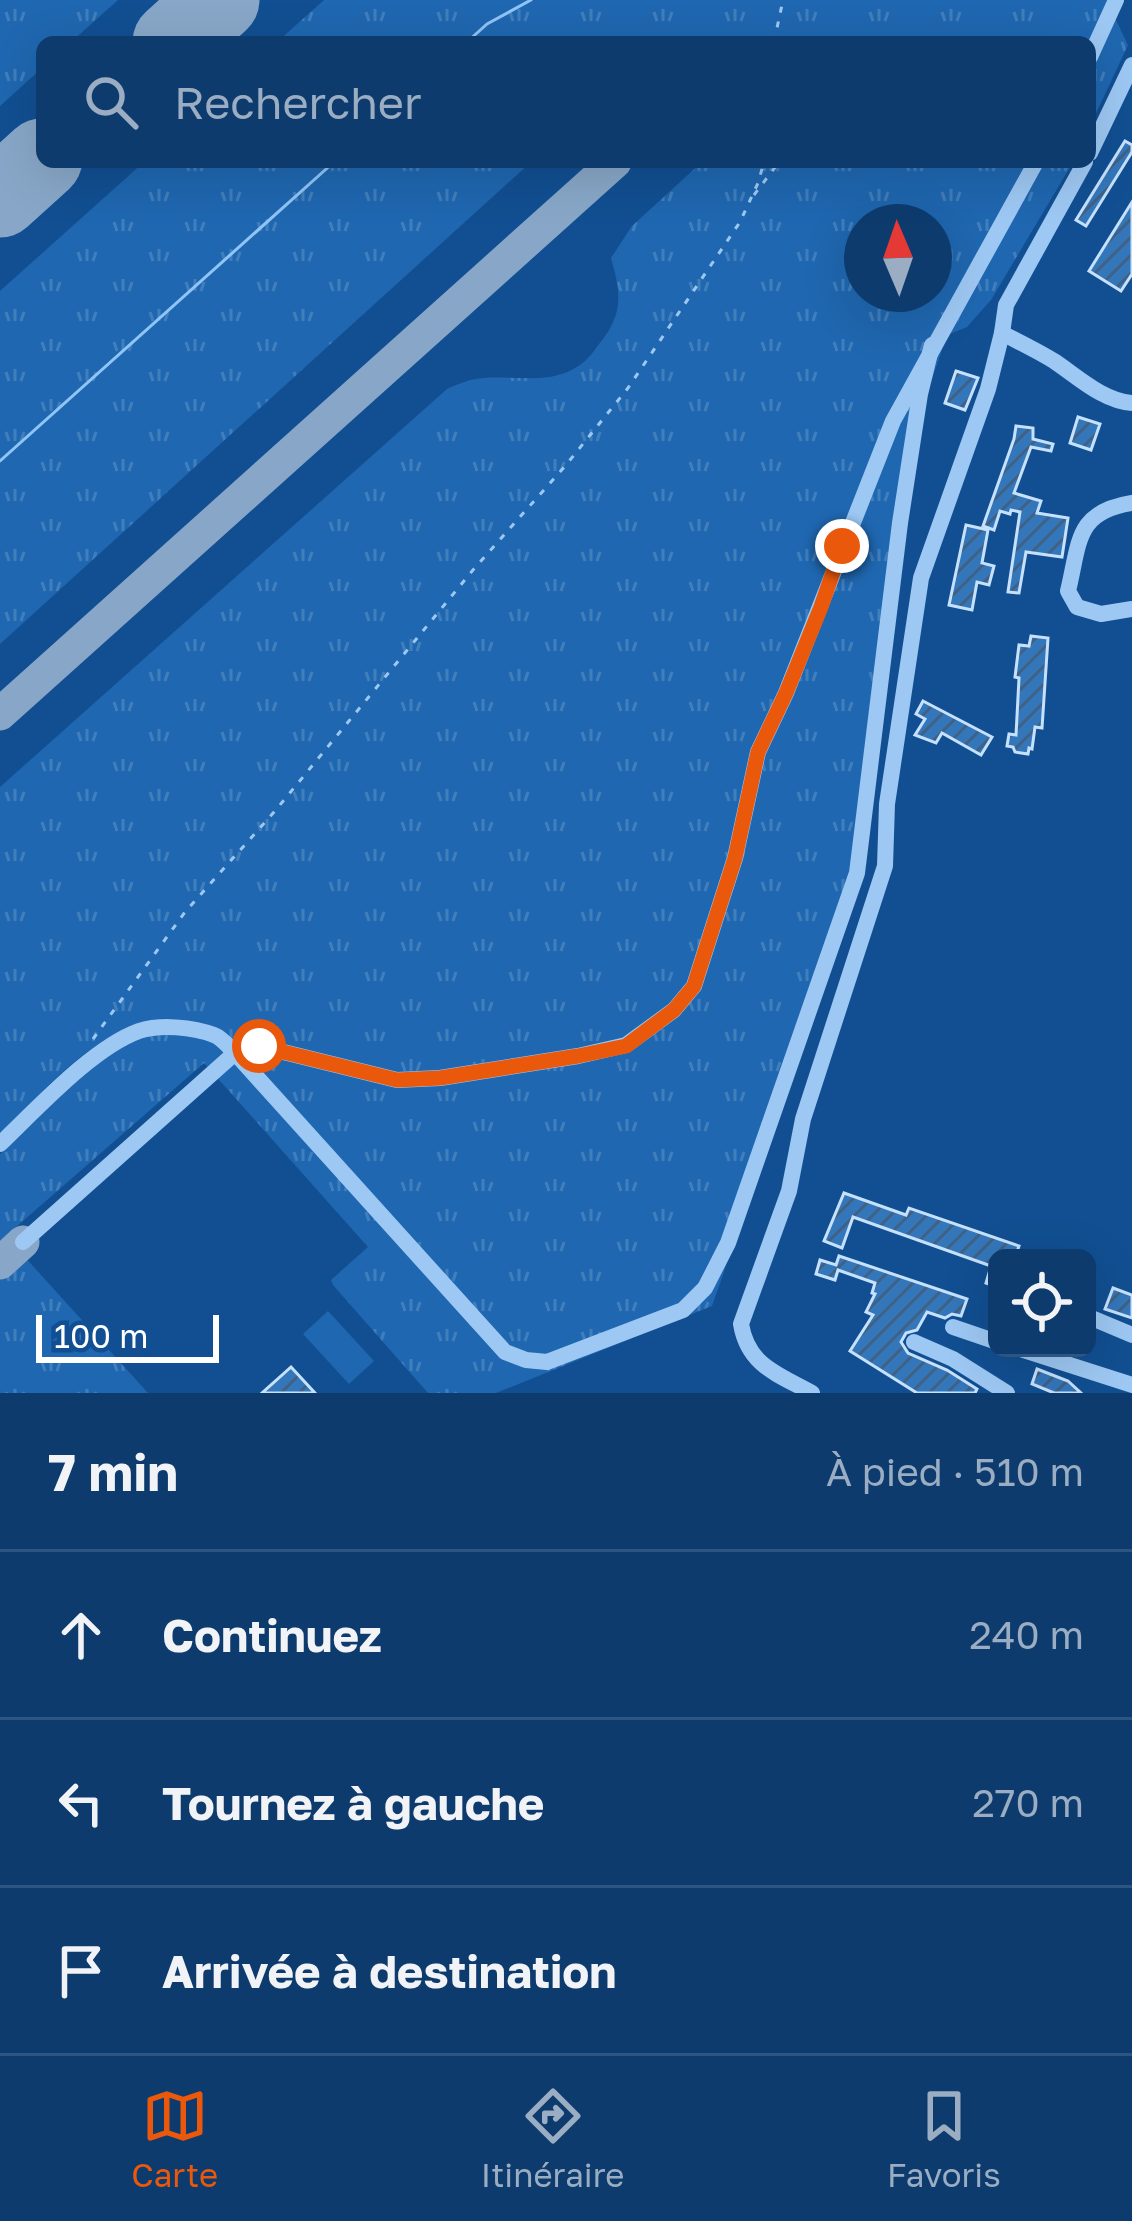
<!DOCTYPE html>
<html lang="fr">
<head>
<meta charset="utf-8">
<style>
  :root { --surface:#0d3b6e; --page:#164273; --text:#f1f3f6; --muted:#9aadc2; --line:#2d5581; --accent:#ea580c }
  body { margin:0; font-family:"Golos Text",sans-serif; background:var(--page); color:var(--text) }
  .controls { position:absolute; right:36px; bottom:36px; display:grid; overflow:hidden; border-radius:18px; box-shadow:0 12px 48px #0002 }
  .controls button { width:108px; height:108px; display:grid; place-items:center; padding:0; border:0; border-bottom:3px solid var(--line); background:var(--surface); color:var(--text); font:60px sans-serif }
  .compass { position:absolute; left:844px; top:204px; width:108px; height:108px; border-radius:50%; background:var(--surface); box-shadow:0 12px 48px #0002; rotate:358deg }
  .scale { position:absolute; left:36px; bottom:30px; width:183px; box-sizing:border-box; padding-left:12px; border:6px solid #fff; border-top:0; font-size:33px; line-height:42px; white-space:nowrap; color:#fff; -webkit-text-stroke:9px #114f92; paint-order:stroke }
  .stop { position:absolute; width:36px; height:36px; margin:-27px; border:9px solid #ea580c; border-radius:50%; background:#fff }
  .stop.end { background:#ea580c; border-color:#fff; box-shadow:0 3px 12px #0008 }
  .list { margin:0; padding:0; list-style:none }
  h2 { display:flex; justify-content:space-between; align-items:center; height:156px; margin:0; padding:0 48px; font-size:51px }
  h2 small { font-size:39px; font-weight:400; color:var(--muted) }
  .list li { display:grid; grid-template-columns:78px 1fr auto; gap:36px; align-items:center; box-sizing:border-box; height:168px; padding:0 48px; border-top:3px solid var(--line) }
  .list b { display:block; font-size:45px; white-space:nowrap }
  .list em { font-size:39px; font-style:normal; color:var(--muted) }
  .icon { flex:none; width:66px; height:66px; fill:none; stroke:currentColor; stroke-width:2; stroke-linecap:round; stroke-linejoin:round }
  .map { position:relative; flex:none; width:1132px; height:1393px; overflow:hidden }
  .search { position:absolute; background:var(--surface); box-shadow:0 12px 48px #0002; left:36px; right:36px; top:36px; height:132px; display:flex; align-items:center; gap:30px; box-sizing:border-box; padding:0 42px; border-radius:18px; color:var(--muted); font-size:45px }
  .sheet { height:660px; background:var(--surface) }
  nav { display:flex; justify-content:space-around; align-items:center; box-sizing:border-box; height:168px; border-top:3px solid var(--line); background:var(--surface); font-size:33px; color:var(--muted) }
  nav a { display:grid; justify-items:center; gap:6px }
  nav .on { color:var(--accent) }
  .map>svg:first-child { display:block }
  .grass { fill:url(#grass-tufts); fill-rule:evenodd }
  .pitch { fill:#1f67b0 }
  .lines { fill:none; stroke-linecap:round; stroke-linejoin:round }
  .stream { stroke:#8fc4f6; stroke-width:3 }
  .taxiway { stroke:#88a7c8; stroke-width:33 }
  .runway { stroke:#88a7c8; stroke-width:81 }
  .building { fill:url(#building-hatch); stroke:#c5e1fd; stroke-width:3 }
  .path { stroke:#9dc8f3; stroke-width:3; stroke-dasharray:6 9; stroke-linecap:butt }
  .minor { stroke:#9dc8f3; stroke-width:16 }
  .route { stroke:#ea580c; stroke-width:15 }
</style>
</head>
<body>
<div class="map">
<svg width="1132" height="1393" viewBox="0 0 1132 1393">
  <defs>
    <pattern id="grass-tufts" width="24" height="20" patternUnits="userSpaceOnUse" patternTransform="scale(3)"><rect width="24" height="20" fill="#1f67b0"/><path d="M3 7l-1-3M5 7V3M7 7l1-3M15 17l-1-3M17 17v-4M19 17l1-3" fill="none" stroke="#417ebc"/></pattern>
    <pattern id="building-hatch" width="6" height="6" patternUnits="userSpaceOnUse" patternTransform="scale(3)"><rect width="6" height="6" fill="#3476ba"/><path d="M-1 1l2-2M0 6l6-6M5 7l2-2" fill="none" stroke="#406183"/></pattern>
  </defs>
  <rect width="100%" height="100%" fill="#114f92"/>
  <g class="grass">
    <path d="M0,0h118l-47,42h-29v26l-42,38z"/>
    <path d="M324,0h798l-8,16 14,29 -38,81v-84h-813z"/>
    <path d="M144,162h387l-531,482v-353z"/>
    <path d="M702,162h371l-82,138 -24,27 -20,8 -32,94 -49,436 -154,441 -216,87h-68l-95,-108 -2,-5 37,-33 -164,-184 -204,178v-87c47,-38 100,-114 161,-124 19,-2 38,-1 56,-2 -24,-6 -51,-14 -75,-6 -57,19 -100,71 -142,112v-347l447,-398c13,-6 23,-10 37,-11 34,-3 71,9 101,-17 7,-6 12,-15 18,-22 21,-28 17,-49 8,-81l21,-32zM862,222h72v72h-72z"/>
    <path d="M22,1254l126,139h-148v-120z"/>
  </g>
  <path class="pitch" d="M328,1311l46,50 -25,23 -46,-50z"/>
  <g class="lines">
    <g class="stream">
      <path d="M467,42l20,-18 44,-24"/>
      <path d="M0,461l334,-299"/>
    </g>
    <g class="taxiway">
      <path d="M0,714l615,-552"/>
      <path d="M0,1263l23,-21"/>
    </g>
    <g class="runway">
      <path d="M173,42l46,-42"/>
      <path d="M0,197l42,-38"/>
    </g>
  </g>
  <g class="building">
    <path d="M1125,141l7,4v7l-46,74 -10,-6z"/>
    <path d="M1132,202v72l-11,17 -32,-20z"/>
    <path d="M956,371l22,7 -13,32 -20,-7z"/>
    <path d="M1078,417l22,7 -9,26 -21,-7z"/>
    <path d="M1016,426l17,2v11l20,5 -2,7 -20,-4 -17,46 27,8 -4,12 31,5 -6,39 -36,-5 -7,41 -11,-1 12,-80 -9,-2 -1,4 -10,-3 -6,19 -11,-4 31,-87z"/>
    <path d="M966,525l22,5 -6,33 12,3 -5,19 -12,-3 -5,28 -23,-5z"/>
    <path d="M1031,636l17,2 -6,90 -7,-1 -3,22 -3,-1 -1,6 -13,-2 -2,-5 -6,-1 2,-12 7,1 3,-57 -4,-1 4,-32 10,1z"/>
    <path d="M923,701l69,36 -11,18 -39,-22 -6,10 -21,-8 10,-16 -9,-5z"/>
    <path d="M844,1193l62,22 3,-7 110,38 -4,12h-18v29l-11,-4 5,-17 -138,-49 -11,31 -18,-7z"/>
    <path d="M839,1256l128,43 -6,17 -9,-2 -7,4 -18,-6 -10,18 -11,3 -5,9 7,11 39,17 30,19 -2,4h-58l-67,-42 23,-36 -7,-3 9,-18 -3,-1 3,-10 -37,-13 -3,10 -19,-6 4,-14 16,5z"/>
    <path d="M1113,1288l19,7v23l-27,-9z"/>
    <path d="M291,1367l24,26h-53z"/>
    <path d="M1037,1369l31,12 13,12h-27l-22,-9z"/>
  </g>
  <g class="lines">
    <g class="path">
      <path d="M774,42l9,-42"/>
      <path d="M754,195l25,-33"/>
      <path d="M93,1039l92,-127 90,-101 198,-241 93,-105 62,-77 112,-166 18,-39 6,-21"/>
    </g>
    <g class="minor">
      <path d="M1090,57l26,-57"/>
      <path d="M1090,153l42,-88"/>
      <path d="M1002,333l4,-28 79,-143"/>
      <path d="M1132,503c-57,9 -52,39 -64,88l9,16 24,7 31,-5"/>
      <path d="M0,1144c37,-35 92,-96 139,-113 21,-7 54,-4 75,4 8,3 14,11 21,18l24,-7 138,34 43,-2 138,-22 48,-11 48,-35 20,-24 41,-128 23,-106 28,-59 107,-272 143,-259"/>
      <path d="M23,1242l212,-189 270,299 21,8 21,2 136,-52 22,-22 23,-45 129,-370 43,-350 20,-129 12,-49"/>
      <path d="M1087,1316l45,19"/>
      <path d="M953,1327l44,15"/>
      <path d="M914,1342l39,17 54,34"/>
      <path d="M1017,1348l115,37"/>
      <path d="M812,1393c-34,-19 -64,-27 -71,-69l48,-133 14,-72 82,-253 2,-62 34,-226 67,-189 14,-56c17,9 36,18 52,28 24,16 49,40 78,42"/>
    </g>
  </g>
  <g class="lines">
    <path class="route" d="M259,1046l138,34 43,-2 138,-22 48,-10 48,-36 20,-24 41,-128 23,-106 28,-59 35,-86 21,-61"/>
  </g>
</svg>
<div class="controls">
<button><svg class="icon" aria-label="locate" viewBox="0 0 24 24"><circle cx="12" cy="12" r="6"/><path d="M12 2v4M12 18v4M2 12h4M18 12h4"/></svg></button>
</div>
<svg class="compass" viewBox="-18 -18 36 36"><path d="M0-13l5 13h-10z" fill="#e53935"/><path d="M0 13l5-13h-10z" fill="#9aadc2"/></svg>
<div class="scale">100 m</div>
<div class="stop" style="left:259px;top:1046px"></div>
<div class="stop end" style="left:842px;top:546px"></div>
<div class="search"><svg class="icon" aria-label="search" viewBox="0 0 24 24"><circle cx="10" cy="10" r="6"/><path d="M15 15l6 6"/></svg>Rechercher</div>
</div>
<section class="sheet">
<h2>7 min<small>À pied · 510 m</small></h2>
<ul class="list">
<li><svg class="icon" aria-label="ahead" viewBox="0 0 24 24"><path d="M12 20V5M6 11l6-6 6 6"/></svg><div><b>Continuez</b></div><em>240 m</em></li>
<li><svg class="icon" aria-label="left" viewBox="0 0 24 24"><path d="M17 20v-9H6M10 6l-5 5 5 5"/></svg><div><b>Tournez à gauche</b></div><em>270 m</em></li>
<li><svg class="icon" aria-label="arrive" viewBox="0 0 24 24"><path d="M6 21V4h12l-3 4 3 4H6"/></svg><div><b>Arrivée à destination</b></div></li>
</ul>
</section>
<nav>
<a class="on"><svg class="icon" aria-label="map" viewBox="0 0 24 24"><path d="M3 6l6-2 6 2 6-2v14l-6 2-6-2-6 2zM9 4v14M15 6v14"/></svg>Carte</a>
<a><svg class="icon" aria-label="directions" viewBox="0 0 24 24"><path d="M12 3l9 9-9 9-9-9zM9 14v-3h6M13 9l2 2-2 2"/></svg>Itinéraire</a>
<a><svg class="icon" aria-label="saved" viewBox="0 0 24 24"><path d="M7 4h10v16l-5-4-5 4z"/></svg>Favoris</a>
</nav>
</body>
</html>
